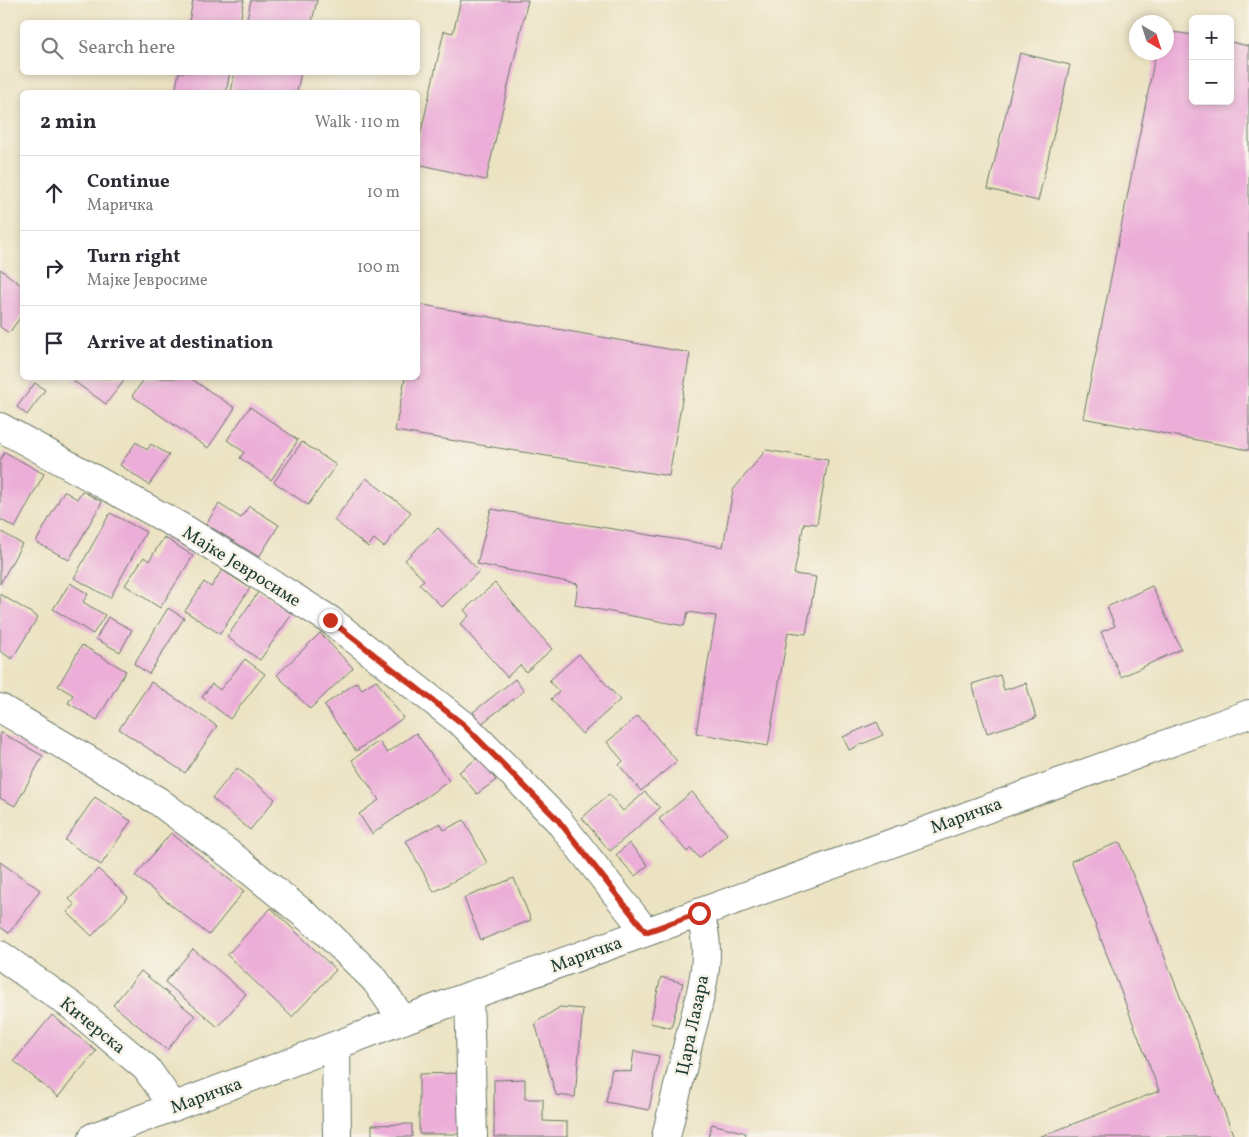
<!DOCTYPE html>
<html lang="en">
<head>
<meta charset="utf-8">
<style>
  :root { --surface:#fff; --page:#f2f2f3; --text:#2b2b33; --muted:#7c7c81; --line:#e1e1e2 }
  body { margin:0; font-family:Vollkorn,serif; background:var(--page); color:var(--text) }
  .controls { position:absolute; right:15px; top:15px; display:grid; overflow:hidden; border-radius:8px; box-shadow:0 2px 8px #0003 }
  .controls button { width:45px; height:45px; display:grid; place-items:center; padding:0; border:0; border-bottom:1px solid var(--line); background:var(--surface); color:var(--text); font:25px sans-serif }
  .compass { position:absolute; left:1129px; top:15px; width:45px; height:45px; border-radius:50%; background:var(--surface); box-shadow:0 2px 8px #0003; rotate:141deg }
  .stop { position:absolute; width:15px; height:15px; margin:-11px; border:4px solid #c8321e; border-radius:50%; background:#fff }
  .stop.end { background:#c8321e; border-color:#fff; box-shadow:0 1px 5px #0008 }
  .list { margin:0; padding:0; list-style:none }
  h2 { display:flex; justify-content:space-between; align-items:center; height:65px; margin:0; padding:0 20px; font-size:21px }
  h2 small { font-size:16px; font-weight:400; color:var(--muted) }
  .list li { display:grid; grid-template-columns:32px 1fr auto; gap:15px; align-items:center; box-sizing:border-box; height:75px; padding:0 20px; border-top:1px solid var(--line) }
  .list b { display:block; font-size:19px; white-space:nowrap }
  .list p { margin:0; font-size:16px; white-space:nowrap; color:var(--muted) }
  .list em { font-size:16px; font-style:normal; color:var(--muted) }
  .icon { flex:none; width:28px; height:28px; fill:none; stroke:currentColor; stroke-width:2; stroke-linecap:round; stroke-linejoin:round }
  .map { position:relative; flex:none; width:1249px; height:1137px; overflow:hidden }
  .search { position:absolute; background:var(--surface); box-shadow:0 2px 8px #0003; left:20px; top:20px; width:400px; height:55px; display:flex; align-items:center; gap:12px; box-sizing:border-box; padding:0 18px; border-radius:8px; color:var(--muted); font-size:19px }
  .panel { position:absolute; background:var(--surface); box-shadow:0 2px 8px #0003; left:20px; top:90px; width:400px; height:290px; border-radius:8px }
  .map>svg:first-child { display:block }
  .building { fill:#ecaed8 }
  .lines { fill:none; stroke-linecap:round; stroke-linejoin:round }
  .minor-casing { stroke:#677766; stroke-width:30 }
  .minor { stroke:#fff; stroke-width:28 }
  .route { stroke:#c8321e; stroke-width:6 }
  .labels { text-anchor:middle; stroke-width:5; stroke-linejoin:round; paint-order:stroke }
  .street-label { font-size:18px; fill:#1f3d34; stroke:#f7f3e8 }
</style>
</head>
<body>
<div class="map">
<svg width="1249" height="1137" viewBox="0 0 1249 1137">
  <rect width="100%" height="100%" fill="#f7f3e8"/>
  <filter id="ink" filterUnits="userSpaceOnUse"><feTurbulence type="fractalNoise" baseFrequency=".02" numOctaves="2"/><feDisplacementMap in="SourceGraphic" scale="10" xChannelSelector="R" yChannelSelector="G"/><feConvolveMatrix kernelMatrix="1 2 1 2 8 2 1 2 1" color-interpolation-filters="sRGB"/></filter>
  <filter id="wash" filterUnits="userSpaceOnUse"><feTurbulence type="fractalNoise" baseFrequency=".0096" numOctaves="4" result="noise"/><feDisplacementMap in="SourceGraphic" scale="20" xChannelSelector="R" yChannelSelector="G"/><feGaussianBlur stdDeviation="1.12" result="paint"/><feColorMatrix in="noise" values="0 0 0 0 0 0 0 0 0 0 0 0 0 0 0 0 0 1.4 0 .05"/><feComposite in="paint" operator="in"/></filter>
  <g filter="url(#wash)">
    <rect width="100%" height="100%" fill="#ece3c3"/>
    <g id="blocks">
      <g class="building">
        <path d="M193,0h51l-4,22h-51z"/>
        <path d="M251,0h66l-5,22h-66z"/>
        <path d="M461,0h67l-42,180 -68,-16v-19l26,-114 9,2z"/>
        <path d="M1166,31l27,4v66h37v-59l19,4v404l-166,-32 73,-366h10z"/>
        <path d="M1020,53l50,12 -32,136 -50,-12z"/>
        <path d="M179,72h51l-4,20h-51z"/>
        <path d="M235,72h66l-4,20h-66z"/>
        <path d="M0,269l22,17v29l-13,18 -9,-6z"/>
        <path d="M418,304l272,49 -21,123 -274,-45 10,-53h13z"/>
        <path d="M74,378h52l-20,26 -34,-24z"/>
        <path d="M145,378h45l45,30 -27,40 -76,-52z"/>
        <path d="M35,383l10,7 -18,25 -10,-8z"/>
        <path d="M250,407l48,33 -27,40 -31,-22 4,-6 -17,-12z"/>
        <path d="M136,442l11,8 4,-6 18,11 -20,30 -29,-20z"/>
        <path d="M302,442l34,23 -28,40 -34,-23z"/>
        <path d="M766,450l62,10 -11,64 -13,-1 -10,51 22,3 -10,57 -18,-2 -20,114 -72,-13 20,-117 -28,-4 -4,14 -109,-21 3,-21 -101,-20 14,-55 232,38 10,-57z"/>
        <path d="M5,452l39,22 -29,54 -15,-9v-59z"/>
        <path d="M366,478l45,34 -27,35 -10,-8 -6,8 -34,-27z"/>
        <path d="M64,491l13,8 5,-8 20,11 -33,58 -33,-18z"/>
        <path d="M219,504l22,14 8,-12 30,19 -20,32 -53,-33z"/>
        <path d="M110,513l36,19 -36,66 -36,-20z"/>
        <path d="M438,528l41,43 -37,36 -23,-23 5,-4 -19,-20z"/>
        <path d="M0,531l22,13 -22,40z"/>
        <path d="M164,537l29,19 -33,52 -35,-23 19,-28 5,4z"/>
        <path d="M222,570l28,18 -30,46 -35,-23 19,-29 7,5z"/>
        <path d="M70,583l18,11 -5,8 22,13 -12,19 -40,-25z"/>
        <path d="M495,583l57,66 -26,23 -6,-7 -13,12 -47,-53 9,-8 -5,-6z"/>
        <path d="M1152,586l29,63 -60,28 -20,-45 14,-6 -8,-19z"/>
        <path d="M259,591l33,23 -32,46 -33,-23z"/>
        <path d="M0,594l38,23 -26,42 -12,-8z"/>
        <path d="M168,608l16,10 -35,56 -15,-10z"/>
        <path d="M108,617l24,13 -12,22 -24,-13z"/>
        <path d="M320,633l33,35 -43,41 -33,-34z"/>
        <path d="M82,645l44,26 -29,49 -29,-17 5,-8 -15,-9z"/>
        <path d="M579,654l41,46 -38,34 -31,-35 8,-7 -10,-11z"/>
        <path d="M245,659l20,15 -35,45 -28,-22 10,-13 8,6z"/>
        <path d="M1000,675l4,15 22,-7 10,35 -49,15 -15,-49z"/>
        <path d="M515,679l9,12 -43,33 -8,-12z"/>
        <path d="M376,680l27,38 -47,33 -32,-46 33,-23 5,7z"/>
        <path d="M151,682l66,44 -32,47 -66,-44z"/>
        <path d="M638,716l39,45 -36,30 -22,-26 4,-4 -16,-19z"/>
        <path d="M877,722l6,13 -34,15 -6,-13z"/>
        <path d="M0,732l43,24 -28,50 -15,-8z"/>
        <path d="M416,733l33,48 -77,53 -13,-20 20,-14 -27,-40 27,-19 8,12z"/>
        <path d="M479,757l17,23 -19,14 -18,-22z"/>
        <path d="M237,768l38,31 -25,31 -38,-32z"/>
        <path d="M645,792l15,16 -50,43 -28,-33 27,-24 14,17z"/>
        <path d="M692,792l35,42 -28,24 -8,-10 -4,4 -28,-33z"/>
        <path d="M95,797l36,24 -30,44 -36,-25z"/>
        <path d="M464,820l23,43 -53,29 -28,-51 34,-18 4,7z"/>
        <path d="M171,833l73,58 -35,44 -74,-59z"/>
        <path d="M1120,842l89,229 25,66h-195l120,-46 -88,-230z"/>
        <path d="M629,843l19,22 -13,11 -19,-21z"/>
        <path d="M0,862l40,28 -31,43 -9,-6z"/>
        <path d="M98,869l30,28 -36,39 -25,-24 8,-7 -6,-6z"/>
        <path d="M514,878l17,42 -50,20 -17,-42z"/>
        <path d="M271,908l65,62 -44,47 -65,-62z"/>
        <path d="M193,949l53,45 -28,33 -53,-45z"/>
        <path d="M141,971l54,45 -28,34 -54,-45z"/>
        <path d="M661,977l22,6 -12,45 -21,-5z"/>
        <path d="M560,1007l23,2 -8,88 -19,-2 -21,-72z"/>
        <path d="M52,1015l44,36 -38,46 -44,-36z"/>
        <path d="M634,1051l25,5 -10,54 -43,-8 6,-33 19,3z"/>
        <path d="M462,1073l1,61h-44v-60z"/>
        <path d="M525,1079v20h18v22l24,1v15h-73v-57z"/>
        <path d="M412,1124v13h-40v-12z"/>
        <path d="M712,1124l34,9 -1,4h-37z"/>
      </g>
    </g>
  </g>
  <g filter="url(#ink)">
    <use href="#blocks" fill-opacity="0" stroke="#677766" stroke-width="1"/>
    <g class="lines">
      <g class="minor-casing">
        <g id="minor">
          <path d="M0,427l188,104 142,89 134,105 94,95 88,112"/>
          <path d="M0,708l158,93 74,55 93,75 50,49 28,40"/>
          <path d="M0,955l72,51 74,62 28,39"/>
          <path d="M469,996l4,141"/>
          <path d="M336,1047l1,90"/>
          <path d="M93,1137l310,-117 846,-306"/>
          <path d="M666,1137c7,-31 15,-62 22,-93 10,-41 28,-90 11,-131"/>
        </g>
      </g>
      <use href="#minor" class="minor"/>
    </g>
  </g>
  <g class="lines" filter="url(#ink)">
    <path class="route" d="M330,620l134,105 94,95 88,112 53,-19"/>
  </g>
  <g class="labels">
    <g class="street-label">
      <text transform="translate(242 566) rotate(32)" y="6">Мајке Јевросиме</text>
      <text transform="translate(966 815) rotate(-20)" y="6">Маричка</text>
      <text transform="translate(586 954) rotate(-20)" y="6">Маричка</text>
      <text transform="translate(93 1025) rotate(39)" y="6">Кичерска</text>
      <text transform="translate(692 1025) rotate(-78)" y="6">Цара Лазара</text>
      <text transform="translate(206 1095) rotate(-20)" y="6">Маричка</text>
    </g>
  </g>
</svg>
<div class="controls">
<button>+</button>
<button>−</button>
</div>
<svg class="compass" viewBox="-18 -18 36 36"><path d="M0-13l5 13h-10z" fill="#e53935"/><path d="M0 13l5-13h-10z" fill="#7c7c81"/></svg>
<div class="stop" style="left:699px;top:913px"></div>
<div class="stop end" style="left:330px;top:620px"></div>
<div class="search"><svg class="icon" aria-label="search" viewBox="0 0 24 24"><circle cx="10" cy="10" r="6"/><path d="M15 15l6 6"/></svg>Search here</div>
<section class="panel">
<h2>2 min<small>Walk · 110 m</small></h2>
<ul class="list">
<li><svg class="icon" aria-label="ahead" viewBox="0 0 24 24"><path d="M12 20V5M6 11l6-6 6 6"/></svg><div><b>Continue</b><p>Маричка</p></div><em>10 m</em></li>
<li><svg class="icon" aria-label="right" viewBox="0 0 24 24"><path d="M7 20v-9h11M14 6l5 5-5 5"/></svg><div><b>Turn right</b><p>Мајке Јевросиме</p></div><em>100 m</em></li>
<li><svg class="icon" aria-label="arrive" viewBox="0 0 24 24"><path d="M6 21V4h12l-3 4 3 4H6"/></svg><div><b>Arrive at destination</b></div></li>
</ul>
</section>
</div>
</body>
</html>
